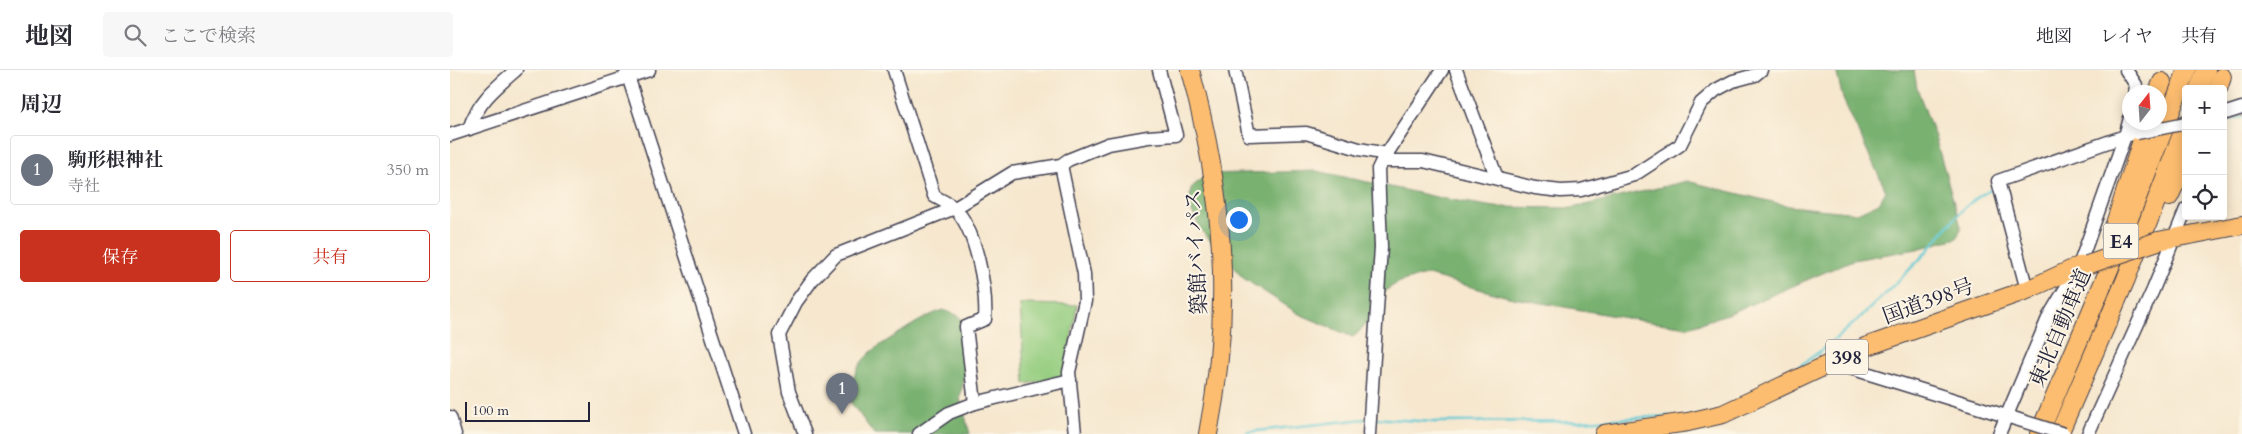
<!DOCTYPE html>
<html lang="ja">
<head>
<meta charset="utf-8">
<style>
  :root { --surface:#fff; --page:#f7f7f7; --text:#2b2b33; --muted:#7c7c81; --line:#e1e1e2; --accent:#c8321e }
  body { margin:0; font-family:Cardo,"Noto Serif JP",serif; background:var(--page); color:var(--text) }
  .controls { position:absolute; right:15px; top:15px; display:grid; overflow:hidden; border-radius:5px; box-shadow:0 2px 12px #0003 }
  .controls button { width:45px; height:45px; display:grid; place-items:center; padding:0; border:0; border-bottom:1px solid var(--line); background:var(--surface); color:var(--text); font:25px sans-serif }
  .compass { position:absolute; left:1672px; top:15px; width:45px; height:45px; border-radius:50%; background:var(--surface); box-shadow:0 2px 12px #0003; rotate:17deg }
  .scale { position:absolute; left:15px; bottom:12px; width:125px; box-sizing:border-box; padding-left:5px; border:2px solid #22223b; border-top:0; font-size:14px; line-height:18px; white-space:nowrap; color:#22223b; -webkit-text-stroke:4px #fcf5e5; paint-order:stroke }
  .you { position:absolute; left:788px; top:149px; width:18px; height:18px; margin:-12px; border:4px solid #fff; border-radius:50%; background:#1a73e8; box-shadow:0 0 0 8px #1a73e833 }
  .badge { display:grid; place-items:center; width:32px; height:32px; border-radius:50%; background:var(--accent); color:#fff; font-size:16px; font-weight:700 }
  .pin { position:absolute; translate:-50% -41px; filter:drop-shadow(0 1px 2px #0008) }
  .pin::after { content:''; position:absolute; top:26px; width:18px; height:15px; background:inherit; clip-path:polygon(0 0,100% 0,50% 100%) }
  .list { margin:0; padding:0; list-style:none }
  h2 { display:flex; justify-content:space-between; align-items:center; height:65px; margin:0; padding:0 20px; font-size:21px }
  h2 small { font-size:16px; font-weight:400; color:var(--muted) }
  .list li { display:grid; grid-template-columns:32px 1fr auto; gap:15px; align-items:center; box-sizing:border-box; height:70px; margin:0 10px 10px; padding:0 10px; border:1px solid var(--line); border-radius:5px }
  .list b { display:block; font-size:19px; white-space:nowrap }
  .list p { margin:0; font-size:16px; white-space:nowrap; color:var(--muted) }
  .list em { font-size:16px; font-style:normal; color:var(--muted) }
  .actions { display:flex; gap:10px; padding:15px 20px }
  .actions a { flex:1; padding:11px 0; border:1px solid var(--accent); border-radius:5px; text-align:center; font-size:18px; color:var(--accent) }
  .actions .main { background:var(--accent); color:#fff }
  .icon { flex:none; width:28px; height:28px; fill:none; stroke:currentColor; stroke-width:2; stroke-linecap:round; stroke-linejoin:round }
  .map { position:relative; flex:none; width:1792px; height:364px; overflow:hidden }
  header { display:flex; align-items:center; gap:30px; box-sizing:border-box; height:70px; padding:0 25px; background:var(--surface); border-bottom:1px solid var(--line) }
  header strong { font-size:24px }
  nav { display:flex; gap:28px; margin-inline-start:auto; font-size:18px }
  .search { width:350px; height:45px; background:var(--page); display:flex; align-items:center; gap:12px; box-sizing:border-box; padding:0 18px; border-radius:5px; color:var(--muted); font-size:19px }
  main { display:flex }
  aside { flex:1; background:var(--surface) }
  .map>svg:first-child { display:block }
  .green { fill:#96ce81; stroke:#5c785e }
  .forest { fill:#78b16f; stroke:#4d6a55 }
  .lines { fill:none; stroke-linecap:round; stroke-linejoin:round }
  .stream { stroke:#5cc8d4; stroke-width:2.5 }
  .minor-casing { stroke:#424051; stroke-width:15 }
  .highway-casing { stroke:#424051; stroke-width:20 }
  .minor { stroke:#fff; stroke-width:12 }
  .highway { stroke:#fcbd6f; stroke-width:18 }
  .minor-bridge-casing { stroke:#424051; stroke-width:15; stroke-linecap:butt }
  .highway-bridge-casing { stroke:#424051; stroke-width:20; stroke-linecap:butt }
  .minor-bridge { stroke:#fff; stroke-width:12 }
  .highway-bridge { stroke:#fcbd6f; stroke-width:18 }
  .labels { text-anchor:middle; stroke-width:4; stroke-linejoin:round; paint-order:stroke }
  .shield { fill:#fcf5e5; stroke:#63616e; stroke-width:1 }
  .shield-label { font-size:20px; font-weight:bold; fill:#22223b }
  .street-label { font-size:21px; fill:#22223b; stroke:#fcf5e5 }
</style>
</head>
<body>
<header>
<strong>地図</strong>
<div class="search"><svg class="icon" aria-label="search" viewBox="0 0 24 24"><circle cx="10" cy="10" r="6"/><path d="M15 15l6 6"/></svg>ここで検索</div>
<nav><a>地図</a><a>レイヤ</a><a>共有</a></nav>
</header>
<main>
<aside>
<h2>周辺<small></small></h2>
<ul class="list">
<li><span class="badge" style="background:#6b7280">1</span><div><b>駒形根神社</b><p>寺社</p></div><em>350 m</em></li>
</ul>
<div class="actions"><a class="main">保存</a><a>共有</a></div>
</aside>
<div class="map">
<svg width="1792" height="364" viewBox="0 0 1792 364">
  <rect width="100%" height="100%" fill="#fcf5e5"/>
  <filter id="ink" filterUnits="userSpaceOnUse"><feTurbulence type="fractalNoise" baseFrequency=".02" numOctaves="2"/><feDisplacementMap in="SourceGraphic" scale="10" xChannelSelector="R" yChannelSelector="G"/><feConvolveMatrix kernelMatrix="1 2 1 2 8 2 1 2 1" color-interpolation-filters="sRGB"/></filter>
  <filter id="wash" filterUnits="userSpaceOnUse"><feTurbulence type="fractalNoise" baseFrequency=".0096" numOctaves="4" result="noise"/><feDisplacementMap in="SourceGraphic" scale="20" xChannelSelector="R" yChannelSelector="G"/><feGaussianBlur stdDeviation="1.12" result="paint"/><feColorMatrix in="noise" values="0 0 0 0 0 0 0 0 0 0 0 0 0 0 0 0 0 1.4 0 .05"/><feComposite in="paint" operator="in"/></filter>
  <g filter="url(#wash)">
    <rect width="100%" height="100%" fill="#f6e7ce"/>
    <path class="green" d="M570,234l57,1 -13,72 -39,7z"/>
    <g class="forest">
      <path d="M1386,0h78l3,18 18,49 26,90 -4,11 -40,11 -64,11 -120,52 -44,15 -46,-6 -135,-24 -80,-22c-12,2 -27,5 -37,12 -14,8 -20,37 -38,50l-54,-23 -56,-36 -42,-48 -12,-24 2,-18 16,-14 110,-3 124,27 53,9 78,1 115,-27 102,25 68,7 22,-10 7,-12 -43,-92z"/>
      <path d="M493,240l14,5 13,11 -1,25 -9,47 10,36h-96l-25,-34c5,-41 20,-48 52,-68 14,-9 27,-17 42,-22z"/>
    </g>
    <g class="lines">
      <g class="stream">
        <path d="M1773,52l19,-5"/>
        <path d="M1336,305c50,-31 91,-73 132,-114 25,-25 43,-60 77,-73"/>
        <path d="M923,348l60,4 147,-1 89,-5"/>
        <path d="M797,362l118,-13"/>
      </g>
    </g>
  </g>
  <g filter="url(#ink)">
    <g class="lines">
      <g class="minor-casing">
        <g id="minor">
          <path d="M176,0l118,364"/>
          <path d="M444,0l40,126c6,4 15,7 20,12 22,20 33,82 31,111l-19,8 9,76"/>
          <path d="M785,0l14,65 57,-2 53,16 28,5"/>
          <path d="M1006,0l41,108"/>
          <path d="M1676,0l10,15 -1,7"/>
          <path d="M1773,44l19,-6"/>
          <path d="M19,59c8,-26 26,-41 47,-59"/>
          <path d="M0,65l199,-65"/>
          <path d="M932,91h41l112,27 26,3 20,-1 53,-15 46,-30 21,-42 15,-13 17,-9 22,-6 6,-5"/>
          <path d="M611,95l23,109 1,27 -16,71 6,62"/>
          <path d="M1577,220l-29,-109 127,-45 5,-18"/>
          <path d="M1384,293l182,56"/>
          <path d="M0,347l5,17"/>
          <path d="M355,364l-16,-42 -10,-57 17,-33 16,-22 24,-25 119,-47 57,-35 49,-8 7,-5 40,-16 40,-7 28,-2 -17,-65"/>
          <path d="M469,364l30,-21 26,-10 95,-23"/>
          <path d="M919,364l12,-187 -3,-78 4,-8 60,-91"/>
          <path d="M1549,364l50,-118 30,-50 46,-130 12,-3"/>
          <path d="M1638,364l65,-144 33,-81"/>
        </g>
      </g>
      <g class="highway-casing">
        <g id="highway">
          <path d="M740,0c34,124 43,237 18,364"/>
          <path d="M1749,19l7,-19"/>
          <path d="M1768,19l4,-12"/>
          <path d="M1708,22l4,-10"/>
          <path d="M1719,127l17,-36"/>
          <path d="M1661,166l37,-114"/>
          <path d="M1708,171l84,-16"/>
          <path d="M1154,364l84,-12 35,-8 142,-67 162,-57 52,-24 8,-1"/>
          <path d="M1589,364l71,-167 77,-197"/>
          <path d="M1609,364l67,-155 60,-155"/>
        </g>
      </g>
      <use href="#minor" class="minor"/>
      <use href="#highway" class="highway"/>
      <g class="minor-bridge-casing">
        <g id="minor-bridge">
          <path d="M1687,63l49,-10"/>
          <path d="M1566,349l48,15"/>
        </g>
      </g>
      <g class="highway-bridge-casing">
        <path id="highway-bridge" d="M1637,195l71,-24"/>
      </g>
      <use href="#minor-bridge" class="minor-bridge"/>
      <use href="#highway-bridge" class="highway-bridge"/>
    </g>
  </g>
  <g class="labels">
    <g class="shield">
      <rect x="1653.5" y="153.5" width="35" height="35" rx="4"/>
      <rect x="1376" y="269.5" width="42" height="35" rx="4"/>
    </g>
    <g class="shield-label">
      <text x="1671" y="178">E4</text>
      <text x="1397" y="294">398</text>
    </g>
    <g class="street-label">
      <text transform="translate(746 182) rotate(-93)" y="7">築館バイパス</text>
      <text transform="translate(1478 231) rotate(-20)" y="7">国道398号</text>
      <text transform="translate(1610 258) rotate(-67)" y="7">東北自動車道</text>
    </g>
  </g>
</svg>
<div class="controls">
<button>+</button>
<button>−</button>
<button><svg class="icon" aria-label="locate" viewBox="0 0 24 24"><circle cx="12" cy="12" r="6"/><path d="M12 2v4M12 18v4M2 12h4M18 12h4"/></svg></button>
</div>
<svg class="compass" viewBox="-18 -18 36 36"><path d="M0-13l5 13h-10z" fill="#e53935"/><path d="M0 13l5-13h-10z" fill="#7c7c81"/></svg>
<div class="scale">100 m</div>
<div class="you"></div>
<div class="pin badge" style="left:392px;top:344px;background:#6b7280">1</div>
</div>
</main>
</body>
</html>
